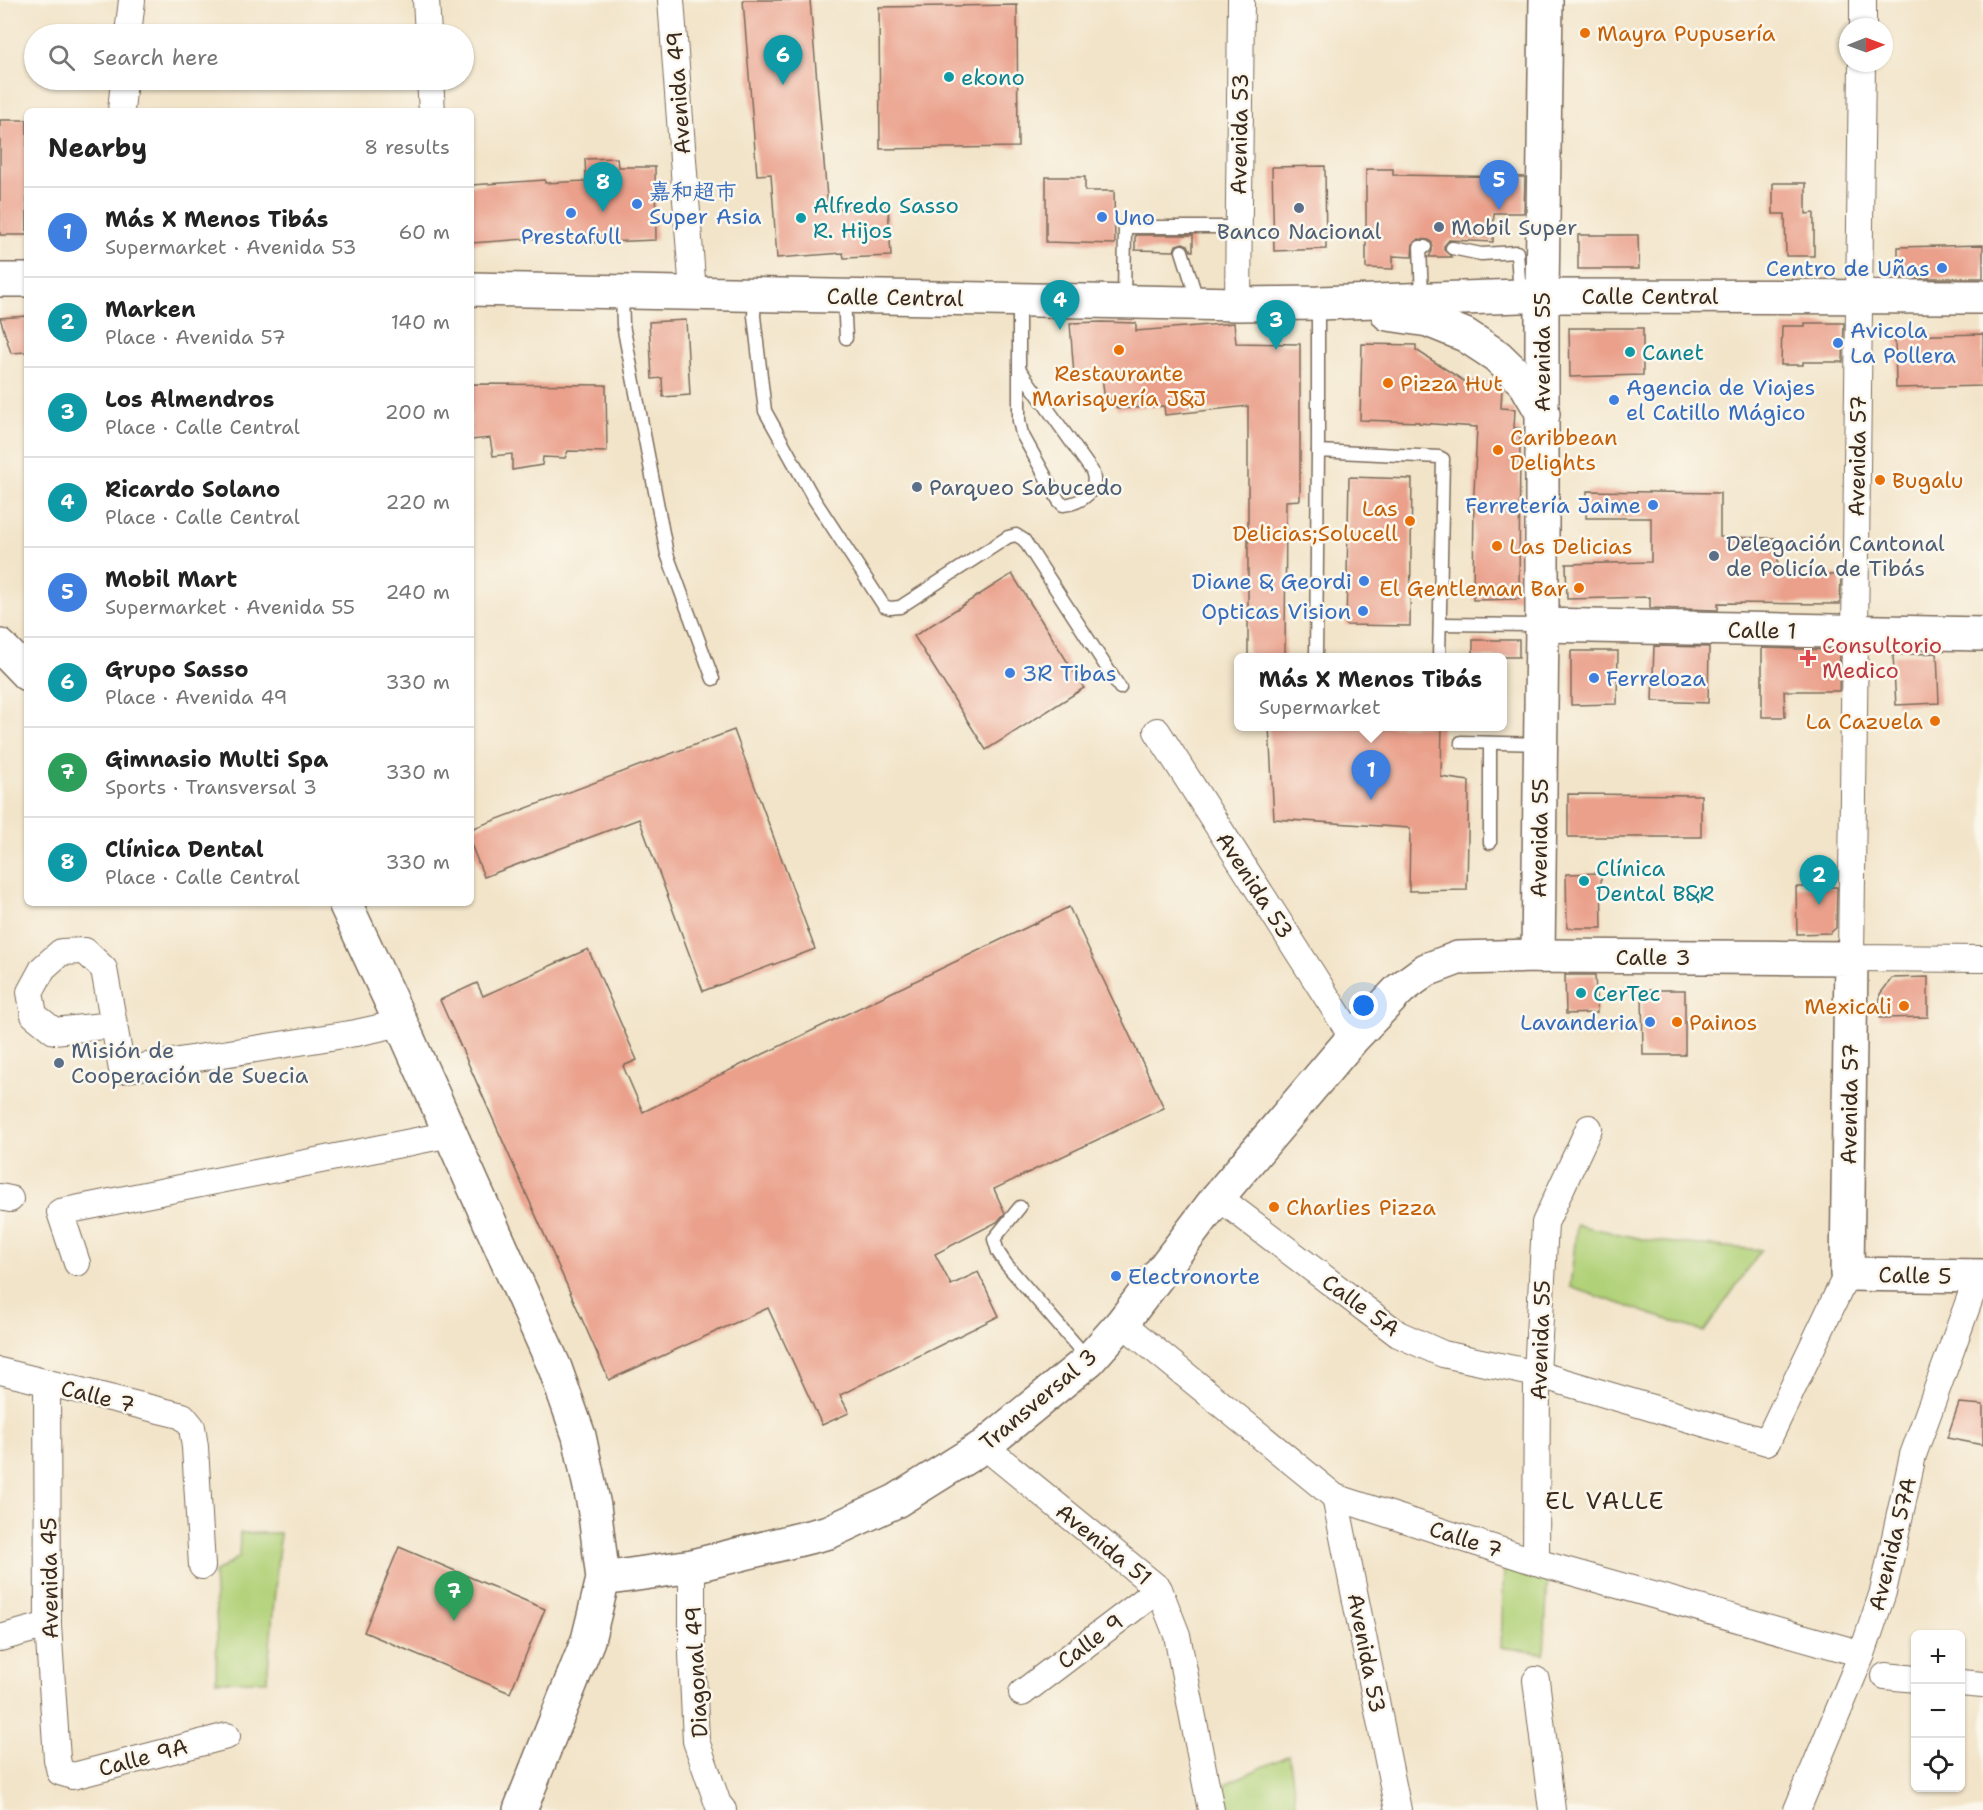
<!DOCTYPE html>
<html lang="en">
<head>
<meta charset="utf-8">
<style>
  :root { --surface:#fff; --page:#f2f2f2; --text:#222; --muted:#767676; --line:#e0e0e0; --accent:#b5179e }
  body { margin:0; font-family:"Shantell Sans","LXGW WenKai TC",sans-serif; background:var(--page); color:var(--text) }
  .controls { position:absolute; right:18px; bottom:18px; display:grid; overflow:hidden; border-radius:9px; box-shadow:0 2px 4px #0004 }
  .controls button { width:54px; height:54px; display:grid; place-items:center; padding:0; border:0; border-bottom:2px solid var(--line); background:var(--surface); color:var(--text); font:30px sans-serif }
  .compass { position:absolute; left:1839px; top:18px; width:54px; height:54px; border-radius:50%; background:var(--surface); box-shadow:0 2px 4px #0004; rotate:89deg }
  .you { position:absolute; left:1364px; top:1006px; width:21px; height:21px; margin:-15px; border:4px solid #fff; border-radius:50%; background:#1a73e8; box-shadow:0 0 0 9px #1a73e833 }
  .badge { display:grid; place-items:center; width:39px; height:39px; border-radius:50%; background:var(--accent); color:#fff; font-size:20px; font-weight:700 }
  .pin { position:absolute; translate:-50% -50px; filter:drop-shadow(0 2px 3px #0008) }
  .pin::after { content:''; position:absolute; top:32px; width:21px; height:18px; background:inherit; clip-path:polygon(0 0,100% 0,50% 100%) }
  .popup { position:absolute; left:1234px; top:653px; width:273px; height:78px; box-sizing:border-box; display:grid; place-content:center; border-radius:9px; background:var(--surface); filter:drop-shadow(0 2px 4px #0005); font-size:20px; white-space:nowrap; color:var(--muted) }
  .popup b { font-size:22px; color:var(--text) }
  .popup::after { content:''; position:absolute; left:50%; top:100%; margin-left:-12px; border:12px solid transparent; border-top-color:var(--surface) }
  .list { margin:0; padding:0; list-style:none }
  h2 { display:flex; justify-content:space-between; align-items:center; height:78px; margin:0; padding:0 24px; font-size:26px }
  h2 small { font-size:20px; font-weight:400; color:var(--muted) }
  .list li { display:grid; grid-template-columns:39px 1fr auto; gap:18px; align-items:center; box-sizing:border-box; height:90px; padding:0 24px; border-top:2px solid var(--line) }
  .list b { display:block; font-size:22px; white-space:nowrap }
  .list p { margin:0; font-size:20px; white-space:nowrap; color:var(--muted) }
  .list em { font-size:20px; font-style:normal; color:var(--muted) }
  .icon { flex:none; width:33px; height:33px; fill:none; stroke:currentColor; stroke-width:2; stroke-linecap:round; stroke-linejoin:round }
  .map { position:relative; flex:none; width:1983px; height:1810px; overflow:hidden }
  .search { position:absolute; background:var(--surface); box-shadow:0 2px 4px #0004; left:24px; top:24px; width:450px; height:66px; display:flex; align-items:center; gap:15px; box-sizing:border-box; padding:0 21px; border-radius:33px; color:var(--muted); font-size:22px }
  .panel { position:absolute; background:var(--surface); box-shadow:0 2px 4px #0004; left:24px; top:108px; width:450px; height:798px; border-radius:9px }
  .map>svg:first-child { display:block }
  .green { fill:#b1d178; stroke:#767e4b; stroke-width:1.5 }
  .building { fill:#eaa08b }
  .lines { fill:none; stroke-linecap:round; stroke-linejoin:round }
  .lane-casing { stroke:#7b6b5a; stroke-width:15 }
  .street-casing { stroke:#7b6b5a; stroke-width:28 }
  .secondary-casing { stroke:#7b6b5a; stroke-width:36 }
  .primary-casing { stroke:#7b6b5a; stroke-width:36 }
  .lane { stroke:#fff; stroke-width:12 }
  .street { stroke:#fff; stroke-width:26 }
  .secondary { stroke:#fff; stroke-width:33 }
  .primary { stroke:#fff; stroke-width:33 }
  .food-dot { fill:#e8710a; stroke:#fbf7ec; stroke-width:2 }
  .culture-dot { fill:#0f9aa8; stroke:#fbf7ec; stroke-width:2 }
  .shop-dot { fill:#3f7fe0; stroke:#fbf7ec; stroke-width:2 }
  .service-dot { fill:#5c6f8a; stroke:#fbf7ec; stroke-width:2 }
  .health-dot { fill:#e0444e; stroke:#fbf7ec; stroke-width:2 }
  .labels { text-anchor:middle; stroke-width:5; stroke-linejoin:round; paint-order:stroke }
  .food-label { font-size:22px; fill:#c56008; stroke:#fbf7ec; text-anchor:start }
  .culture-label { font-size:22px; fill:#0d838f; stroke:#fbf7ec; text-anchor:start }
  .street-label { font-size:22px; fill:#3b2a1e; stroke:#fbf7ec }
  .shop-label { font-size:22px; fill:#366cbe; stroke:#fbf7ec; text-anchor:start }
  .service-label { font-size:22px; fill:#4e5e75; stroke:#fbf7ec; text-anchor:start }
  .health-label { font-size:22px; fill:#be3a42; stroke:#fbf7ec; text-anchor:start }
  .neighbourhood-label { font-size:24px; letter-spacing:1.5px; fill:#3b2a1e; stroke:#fbf7ec }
</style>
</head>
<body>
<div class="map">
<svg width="1983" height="1810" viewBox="0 0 1983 1810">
  <rect width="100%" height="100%" fill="#fbf7ec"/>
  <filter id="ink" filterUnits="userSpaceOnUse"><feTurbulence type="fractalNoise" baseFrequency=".0167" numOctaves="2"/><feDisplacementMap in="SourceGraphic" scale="12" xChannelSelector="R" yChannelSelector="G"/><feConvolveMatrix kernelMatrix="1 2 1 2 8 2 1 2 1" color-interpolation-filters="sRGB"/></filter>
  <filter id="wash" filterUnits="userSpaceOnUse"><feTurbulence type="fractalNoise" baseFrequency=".008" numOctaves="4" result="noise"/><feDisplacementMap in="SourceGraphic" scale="24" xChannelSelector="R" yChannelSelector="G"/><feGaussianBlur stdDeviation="1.35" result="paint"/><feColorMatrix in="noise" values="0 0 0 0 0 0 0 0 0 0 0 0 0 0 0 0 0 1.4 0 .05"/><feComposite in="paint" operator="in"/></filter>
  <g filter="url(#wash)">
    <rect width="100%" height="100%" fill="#f2e4c9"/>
    <g class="green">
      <path d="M1577,1225l75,16 109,9 -57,82 -134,-45z"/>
      <path d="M240,1533h40l-13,148h-51l1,-49 -3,-59 25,-16z"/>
      <path d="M1504,1566l44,11 -4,77 -43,-7z"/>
      <path d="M1289,1755l8,55h-70l-4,-25z"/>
    </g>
    <g id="blocks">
      <g class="building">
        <path d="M743,0h67l18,209 60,-3 3,50 -47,2 -1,-5 -66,5 -6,-84 -14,1z"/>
        <path d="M1017,5l1,142 -138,2 -1,-142z"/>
        <rect x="0" y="120" width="27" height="115"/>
        <path d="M617,158l1,9h37l1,73 -100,4 -1,-7 -84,6v-58l74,-5v3l41,-2 -1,-22z"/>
        <path d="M1325,166l1,83 -52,2 -2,-84z"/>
        <path d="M1366,169h27v6l132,2 -1,36h-30l-1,29 -44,-2 -5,6v4l8,7h-23l3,-6v-8l-3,-3 -10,-1 -6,5 -1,13 -19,-1v13l-27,-1z"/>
        <path d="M1046,177h39v14h29l1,53 -69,-2z"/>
        <path d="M1773,183h33v31l8,-1v43h-28l-1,-42h-12z"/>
        <path d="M1135,235h58v16h-2l-3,-6 -5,-2 -7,2 -2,6 -39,-1z"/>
        <path d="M1578,235h60l1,34h-61z"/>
        <path d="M1983,245v33h-85v-31z"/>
        <path d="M27,316v36l-16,1 -11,-35z"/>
        <path d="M686,320l4,75 -27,2 -1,-19 -10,1 -3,-57z"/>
        <path d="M1102,322l34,1v8l98,-8 2,20 64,1v156l-14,1 -1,156h-37v-251l-83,9 -1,-9 -46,3 -14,-16 -2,-17 -28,-1 -4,-52z"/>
        <path d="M1805,323h39l-1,39h-40v3h-22l1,-39h23z"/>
        <path d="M1569,328h74v47l-73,2z"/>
        <path d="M1983,334v52l-87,2 -1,-52z"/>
        <path d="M1362,344l54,1v5l48,31 33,1 5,5 -1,21 14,1 -1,19h6l-1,171 -46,1 1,-107 3,-66 -58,-4v-1l-59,-2z"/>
        <path d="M471,384l135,1 1,67 -39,-1 -3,7 -22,-1 -1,8 -30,5v-16l-19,2 -3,-18 -19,2z"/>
        <path d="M1349,477l63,2 -2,147 -64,-1z"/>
        <path d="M1587,491l133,2v44l58,1v36l63,1 -1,29 -122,-1v7l-68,-2v-11l-83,2 -1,-35 85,-2v-44h-65z"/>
        <path d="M1012,574l72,114 -98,62 -72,-114z"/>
        <rect x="1473" y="640" width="46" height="17"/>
        <path d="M1654,646l55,1 -1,56 -56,-2z"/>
        <path d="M1762,648l72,2 6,4 -1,37h-55l1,26h-23z"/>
        <path d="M1571,651h47l-1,53 -46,1z"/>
        <path d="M1937,653l2,50 -43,2 -3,-50z"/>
        <path d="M1269,726h173l-1,51 28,4 -2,109 -58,1 1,-63 -136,-9z"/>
        <path d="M734,730l81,219 -112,42 -64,-172 -155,58 -13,-33v-15z"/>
        <path d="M1568,794l133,1v42h-133z"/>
        <path d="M1601,873l1,55h-35l-1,-54z"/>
        <path d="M1796,887h41l-1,41 -6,5 -33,1z"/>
        <path d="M1069,907l95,201 -170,81 11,24 -8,9 -62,32 16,31 27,-13 21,44 -159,79 9,18 -27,12 -54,-117 -159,72 -169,-380 37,-17 6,13 105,-47 49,111 -14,6 20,46z"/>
        <path d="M1565,975h30l2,38 -31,1z"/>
        <path d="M1928,977v40l-48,1v-24l12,-16z"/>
        <path d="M1642,990h43v65h-42z"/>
        <path d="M1959,1403l24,2v40l-36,-7z"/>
        <path d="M399,1547l146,62 -35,84 -146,-61z"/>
      </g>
    </g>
  </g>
  <g filter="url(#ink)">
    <use href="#blocks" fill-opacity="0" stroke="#7b6b5a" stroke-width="1.5"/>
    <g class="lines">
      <g class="lane-casing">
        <g id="lane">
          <path d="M1452,248l29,6 36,-2 3,43"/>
          <path d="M1182,251l16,51"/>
          <path d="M622,294l1,31 44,229 46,125"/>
          <path d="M755,297l-1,19 11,95 49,88 70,107 6,2 10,-1 108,-70 8,-2 8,5 96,148"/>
          <path d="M844,297l2,41"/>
          <path d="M1422,297l-2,-50h5"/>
          <path d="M1019,299v122l3,13 37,67 4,4c19,-2 37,-14 29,-34l-72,-101"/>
          <path d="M1124,301l1,-74h113"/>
          <path d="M1318,451v-146"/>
          <path d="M1440,624l101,1"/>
          <path d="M1316,658l2,-207 121,6 4,2 -4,199"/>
          <path d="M1461,742l78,2"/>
          <path d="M1490,843v-100"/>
          <path d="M1020,1207l-26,32 4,13 8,12 82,95"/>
        </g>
      </g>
      <g class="street-casing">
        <g id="street">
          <path d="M426,0l2,34"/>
          <path d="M671,0l22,293"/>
          <path d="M1863,27v-27"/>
          <path d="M128,34l4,-34"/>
          <path d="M1862,63l-11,895 132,1"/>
          <path d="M430,80l2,31"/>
          <path d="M121,111l3,-31"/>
          <path d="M1238,304l3,-304"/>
          <path d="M1157,731l196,307"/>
          <path d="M113,1025l-59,6 -20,-16 -4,-23 13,-24 18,-16 24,-1 19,18 18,101 234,-37 45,-10"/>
          <path d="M0,1197l10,2"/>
          <path d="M1218,1197l180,137 45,20 94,20 230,68 80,-168"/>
          <path d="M77,1263l-17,-51 391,-78"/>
          <path d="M1122,1323l213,174 201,65 326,92"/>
          <path d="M0,1371l183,45 9,11 3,20 7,119"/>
          <path d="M47,1384l1,241 9,134 3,13 13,4 154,-40"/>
          <path d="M984,1446l175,143 18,46 34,175"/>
          <path d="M1335,1497l63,313"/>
          <path d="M1536,1562l1,-188 8,-151 44,-95"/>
          <path d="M692,1566v88l4,87 22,63 5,6"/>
          <path d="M0,1638l48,-13"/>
          <path d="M1885,1676l31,3"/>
          <path d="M1536,1680l16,130"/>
          <path d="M1960,1683l23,2"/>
          <path d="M1022,1693l137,-104"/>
          <path d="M1797,1810l65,-156 21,-62 30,-137 65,-179"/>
        </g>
      </g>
      <g class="secondary-casing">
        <g id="secondary">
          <path d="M1542,296l4,-296"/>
          <path d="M0,646l27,28"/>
          <path d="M345,903l56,120 154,345 24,68 15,70 9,73 -15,61 -68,170"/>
          <path d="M1538,956l4,-331"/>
          <path d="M603,1579l89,-13 137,-34 67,-31 88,-55 105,-86 33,-37 96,-126 135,-159 47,-49 26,-19 32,-12 80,-2 313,2 -4,316 136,2"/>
        </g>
      </g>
      <g class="primary-casing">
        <g id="primary">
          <path d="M0,280h27"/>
          <path d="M471,289l767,15 80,-1 202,-7 463,1"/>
          <path d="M1542,296v329l441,9"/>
          <path d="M1388,314l40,6 37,15 32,21 28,27 18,31"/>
        </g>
      </g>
      <use href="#lane" class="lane"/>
      <use href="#street" class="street"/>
      <use href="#secondary" class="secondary"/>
      <use href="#primary" class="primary"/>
    </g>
  </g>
  <g class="food-dot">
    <circle cx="1585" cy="33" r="6"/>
    <circle cx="1119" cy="350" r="6"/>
    <circle cx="1388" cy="383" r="6"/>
    <circle cx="1498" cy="450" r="6"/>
    <circle cx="1880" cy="480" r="6"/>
    <circle cx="1410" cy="521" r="6"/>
    <circle cx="1497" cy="546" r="6"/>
    <circle cx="1579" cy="588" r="6"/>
    <circle cx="1935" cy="721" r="6"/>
    <circle cx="1904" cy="1006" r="6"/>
    <circle cx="1677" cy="1022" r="6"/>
    <circle cx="1274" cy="1207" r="6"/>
  </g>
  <g class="culture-dot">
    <circle cx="949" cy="77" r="6"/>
    <circle cx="801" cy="218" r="6"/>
    <circle cx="1630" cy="352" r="6"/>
    <circle cx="1584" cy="881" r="6"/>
    <circle cx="1581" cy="993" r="6"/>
  </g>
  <g class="shop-dot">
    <circle cx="637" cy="204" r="6"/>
    <circle cx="571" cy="213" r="6"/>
    <circle cx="1102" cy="217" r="6"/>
    <circle cx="1942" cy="268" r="6"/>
    <circle cx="1838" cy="343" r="6"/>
    <circle cx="1614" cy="400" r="6"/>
    <circle cx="1653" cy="505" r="6"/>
    <circle cx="1364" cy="581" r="6"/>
    <circle cx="1363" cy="611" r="6"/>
    <circle cx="1010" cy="673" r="6"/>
    <circle cx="1594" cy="678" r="6"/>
    <circle cx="1650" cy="1022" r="6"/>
    <circle cx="1116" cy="1276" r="6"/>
  </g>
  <g class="service-dot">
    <circle cx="1299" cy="208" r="6"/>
    <circle cx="1439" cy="227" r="6"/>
    <circle cx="917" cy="487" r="6"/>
    <circle cx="1714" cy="556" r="6"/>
    <circle cx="59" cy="1063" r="6"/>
  </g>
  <path class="health-dot" d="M1805 649h6v6h6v6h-6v6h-6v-6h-6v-6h6z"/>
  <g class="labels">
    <g class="food-label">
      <text x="1597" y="41">Mayra Pupusería</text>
      <text x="1119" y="381" text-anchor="middle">Restaurante<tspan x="1119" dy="25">Marisquería J&amp;J</tspan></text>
      <text x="1400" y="391">Pizza Hut</text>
      <text x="1510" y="445">Caribbean<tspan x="1510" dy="25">Delights</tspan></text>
      <text x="1892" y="488">Bugalu</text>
      <text x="1398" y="516" text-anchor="end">Las<tspan x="1398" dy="25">Delicias;Solucell</tspan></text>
      <text x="1509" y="554">Las Delicias</text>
      <text x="1567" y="596" text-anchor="end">El Gentleman Bar</text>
      <text x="1923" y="729" text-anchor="end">La Cazuela</text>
      <text x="1892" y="1014" text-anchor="end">Mexicali</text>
      <text x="1689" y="1030">Painos</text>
      <text x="1286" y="1215">Charlies Pizza</text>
    </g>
    <g class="culture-label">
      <text x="961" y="85">ekono</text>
      <text x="813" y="213">Alfredo Sasso<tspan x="813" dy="25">R. Hijos</tspan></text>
      <text x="1642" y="360">Canet</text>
      <text x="1596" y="876">Clínica<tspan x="1596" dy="25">Dental B&amp;R</tspan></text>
      <text x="1593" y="1001">CerTec</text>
    </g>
    <g class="street-label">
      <text transform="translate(678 93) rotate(-94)" y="8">Avenida 49</text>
      <text transform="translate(1239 134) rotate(-89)" y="8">Avenida 53</text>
      <text x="1650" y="304">Calle Central</text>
      <text transform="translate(895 297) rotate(1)" y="8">Calle Central</text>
      <text transform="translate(1542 352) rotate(-90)" y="8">Avenida 55</text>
      <text transform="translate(1857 456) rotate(-89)" y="8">Avenida 57</text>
      <text transform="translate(1762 630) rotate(1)" y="8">Calle 1</text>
      <text transform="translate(1539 838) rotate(-89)" y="8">Avenida 55</text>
      <text transform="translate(1255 885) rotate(57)" y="8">Avenida 53</text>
      <text x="1653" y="965">Calle 3</text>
      <text transform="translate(1849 1104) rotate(-89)" y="8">Avenida 57</text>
      <text transform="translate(1915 1275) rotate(1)" y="8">Calle 5</text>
      <text transform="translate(1361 1305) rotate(36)" y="8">Calle 5A</text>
      <text transform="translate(1540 1340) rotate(-88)" y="8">Avenida 55</text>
      <text transform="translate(98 1396) rotate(14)" y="8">Calle 7</text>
      <text transform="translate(1038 1399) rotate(-40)" y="8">Transversal 3</text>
      <text transform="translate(1466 1539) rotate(18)" y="8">Calle 7</text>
      <text transform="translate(1104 1544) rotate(39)" y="8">Avenida 51</text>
      <text transform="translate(1892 1544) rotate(-76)" y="8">Avenida 57A</text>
      <text transform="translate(49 1578) rotate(-91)" y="8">Avenida 45</text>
      <text transform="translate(1090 1641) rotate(-37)" y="8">Calle 9</text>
      <text transform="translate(1367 1653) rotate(79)" y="8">Avenida 53</text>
      <text transform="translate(696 1672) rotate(-93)" y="8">Diagonal 49</text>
      <text transform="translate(143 1757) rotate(-15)" y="8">Calle 9A</text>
    </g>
    <g class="shop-label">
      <text x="649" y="199">嘉和超市<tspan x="649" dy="25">Super Asia</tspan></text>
      <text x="1114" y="225">Uno</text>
      <text x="571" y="244" text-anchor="middle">Prestafull</text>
      <text x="1930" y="276" text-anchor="end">Centro de Uñas</text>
      <text x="1850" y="338">Avicola<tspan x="1850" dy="25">La Pollera</tspan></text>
      <text x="1626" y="395">Agencia de Viajes<tspan x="1626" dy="25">el Catillo Mágico</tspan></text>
      <text x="1641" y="513" text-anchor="end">Ferretería Jaime</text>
      <text x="1352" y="589" text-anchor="end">Diane &amp; Geordi</text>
      <text x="1351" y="619" text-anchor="end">Opticas Vision</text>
      <text x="1022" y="681">3R Tibas</text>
      <text x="1606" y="686">Ferreloza</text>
      <text x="1638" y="1030" text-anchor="end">Lavanderia</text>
      <text x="1128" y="1284">Electronorte</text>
    </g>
    <g class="service-label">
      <text x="1451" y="235">Mobil Super</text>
      <text x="1299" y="239" text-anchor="middle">Banco Nacional</text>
      <text x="929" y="495">Parqueo Sabucedo</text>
      <text x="1726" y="551">Delegación Cantonal<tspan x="1726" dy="25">de Policía de Tibás</tspan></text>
      <text x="71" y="1058">Misión de<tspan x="71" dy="25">Cooperación de Suecia</tspan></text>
    </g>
    <g class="health-label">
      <text x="1822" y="653">Consultorio<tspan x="1822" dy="25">Medico</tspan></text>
    </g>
    <g class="neighbourhood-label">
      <text x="1605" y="1509">EL VALLE</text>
    </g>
  </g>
</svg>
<div class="controls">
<button>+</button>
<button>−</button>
<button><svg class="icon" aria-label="locate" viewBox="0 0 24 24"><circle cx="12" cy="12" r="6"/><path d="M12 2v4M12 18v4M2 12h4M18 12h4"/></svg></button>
</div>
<svg class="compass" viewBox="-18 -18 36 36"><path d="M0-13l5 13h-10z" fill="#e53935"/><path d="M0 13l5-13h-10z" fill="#767676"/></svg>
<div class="you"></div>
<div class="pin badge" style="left:1371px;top:800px;background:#3f7fe0">1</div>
<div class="popup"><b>Más X Menos Tibás</b>Supermarket</div>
<div class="pin badge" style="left:1819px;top:905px;background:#0f9aa8">2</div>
<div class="pin badge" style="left:1276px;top:350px;background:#0f9aa8">3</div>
<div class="pin badge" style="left:1060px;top:330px;background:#0f9aa8">4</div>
<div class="pin badge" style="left:1499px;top:210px;background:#3f7fe0">5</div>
<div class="pin badge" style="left:783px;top:85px;background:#0f9aa8">6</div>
<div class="pin badge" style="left:454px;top:1621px;background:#2e9e5b">7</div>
<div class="pin badge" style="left:603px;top:212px;background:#0f9aa8">8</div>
<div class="search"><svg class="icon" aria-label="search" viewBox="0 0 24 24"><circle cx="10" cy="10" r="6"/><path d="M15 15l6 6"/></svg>Search here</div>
<section class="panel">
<h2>Nearby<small>8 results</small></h2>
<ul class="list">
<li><span class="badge" style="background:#3f7fe0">1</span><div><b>Más X Menos Tibás</b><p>Supermarket · Avenida 53</p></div><em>60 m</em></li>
<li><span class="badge" style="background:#0f9aa8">2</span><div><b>Marken</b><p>Place · Avenida 57</p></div><em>140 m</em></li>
<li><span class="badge" style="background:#0f9aa8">3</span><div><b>Los Almendros</b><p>Place · Calle Central</p></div><em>200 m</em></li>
<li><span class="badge" style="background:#0f9aa8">4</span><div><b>Ricardo Solano</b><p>Place · Calle Central</p></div><em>220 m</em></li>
<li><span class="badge" style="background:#3f7fe0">5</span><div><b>Mobil Mart</b><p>Supermarket · Avenida 55</p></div><em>240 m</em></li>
<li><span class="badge" style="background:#0f9aa8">6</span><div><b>Grupo Sasso</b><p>Place · Avenida 49</p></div><em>330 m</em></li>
<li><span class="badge" style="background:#2e9e5b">7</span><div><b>Gimnasio Multi Spa</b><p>Sports · Transversal 3</p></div><em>330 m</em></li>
<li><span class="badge" style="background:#0f9aa8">8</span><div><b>Clínica Dental</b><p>Place · Calle Central</p></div><em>330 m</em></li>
</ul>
</section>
</div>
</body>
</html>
